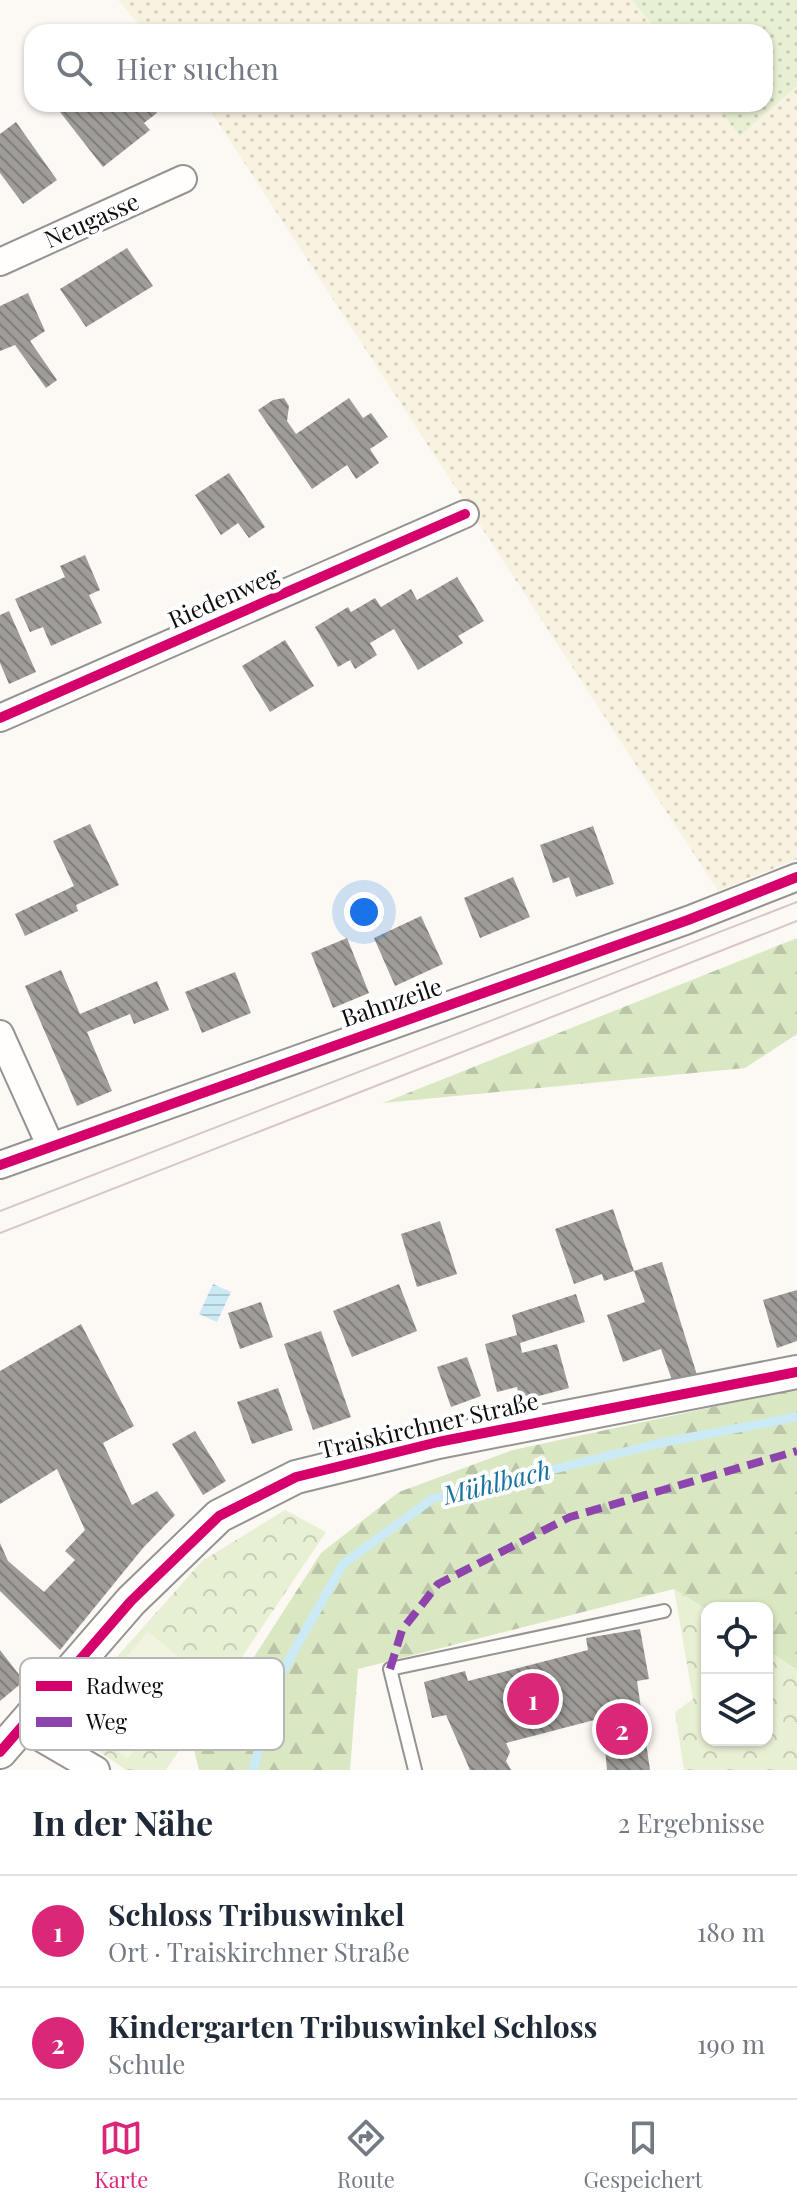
<!DOCTYPE html>
<html lang="de">
<head>
<meta charset="utf-8">
<style>
  :root { --surface:#fff; --page:#f6f6f7; --text:#1f2937; --muted:#747a83; --line:#e0e1e3; --accent:#db2777 }
  body { margin:0; font-family:"Playfair Display",serif; background:var(--page); color:var(--text) }
  .controls { position:absolute; right:24px; bottom:24px; display:grid; overflow:hidden; border-radius:16px; box-shadow:0 2px 6px #0004 }
  .controls button { width:72px; height:72px; display:grid; place-items:center; padding:0; border:0; border-bottom:2px solid var(--line); background:var(--surface); color:var(--text); font:40px sans-serif }
  .you { position:absolute; left:364px; top:912px; width:28px; height:28px; margin:-20px; border:6px solid #fff; border-radius:50%; background:#1a73e8; box-shadow:0 0 0 12px #1a73e833 }
  .badge { display:grid; place-items:center; width:52px; height:52px; border-radius:50%; background:var(--accent); color:#fff; font-size:26px; font-weight:700 }
  .pin { position:absolute; translate:-50% -50%; border:4px solid #fff; box-shadow:0 2px 8px #0006 }
  .list { margin:0; padding:0; list-style:none }
  h2 { display:flex; justify-content:space-between; align-items:center; height:104px; margin:0; padding:0 32px; font-size:34px }
  h2 small { font-size:26px; font-weight:400; color:var(--muted) }
  .list li { display:grid; grid-template-columns:52px 1fr auto; gap:24px; align-items:center; box-sizing:border-box; height:112px; padding:0 32px; border-top:2px solid var(--line) }
  .list b { display:block; font-size:30px; white-space:nowrap }
  .list p { margin:0; font-size:26px; white-space:nowrap; color:var(--muted) }
  .list em { font-size:26px; font-style:normal; color:var(--muted) }
  .icon { flex:none; width:44px; height:44px; fill:none; stroke:currentColor; stroke-width:2; stroke-linecap:round; stroke-linejoin:round }
  .map { position:relative; flex:none; width:797px; height:1770px; overflow:hidden }
  .search { position:absolute; background:var(--surface); box-shadow:0 2px 6px #0004; left:24px; right:24px; top:24px; height:88px; display:flex; align-items:center; gap:20px; box-sizing:border-box; padding:0 28px; border-radius:24px; color:var(--muted); font-size:30px }
  .sheet { height:328px; background:var(--surface) }
  nav { display:flex; justify-content:space-around; align-items:center; box-sizing:border-box; height:112px; border-top:2px solid var(--line); background:var(--surface); font-size:22px; color:var(--muted) }
  nav a { display:grid; justify-items:center; gap:4px }
  nav .on { color:var(--accent) }
  .map>svg:first-child { display:block }
  .farmland { fill:url(#farmland-dots) }
  .grass { fill:url(#grass-dots) }
  .forest { fill:url(#forest-firs) }
  .park { fill:url(#park-crowns) }
  .pitch { fill:#f1f4de }
  .water { fill:url(#water-rules) }
  .lines { fill:none; stroke-linecap:round; stroke-linejoin:round }
  .stream { stroke:#cbeaf5; stroke-width:9 }
  .building { fill:url(#building-back-hatch) }
  .service-casing { stroke:#959492; stroke-width:16 }
  .minor-casing { stroke:#959492; stroke-width:30 }
  .tertiary-casing { stroke:#959492; stroke-width:36 }
  .service { stroke:#fffefd; stroke-width:12 }
  .minor { stroke:#fffefd; stroke-width:26 }
  .tertiary { stroke:#fffefd; stroke-width:32 }
  .tram { stroke:#d8c5c8; stroke-width:2 }
  .quiet { stroke:#8e44ad; stroke-width:8; stroke-dasharray:16 8; stroke-linecap:butt }
  .cycleway-casing { stroke:#fff; stroke-width:15 }
  .cycleway { stroke:#d6006c; stroke-width:10 }
  .labels { text-anchor:middle; stroke-width:8; stroke-linejoin:round; paint-order:stroke }
  .street-label { font-size:24px; fill:#0e0e0e; stroke:#fff }
  .water-label { font-size:26px; font-style:italic; fill:#19739f; stroke:#fff }
  .key { fill:#fff; stroke:#b7b7b7; stroke-width:2 }
  .key-label { font-size:22px; fill:#0e0e0e }
</style>
</head>
<body>
<div class="map">
<svg width="797" height="1770" viewBox="0 0 797 1770">
  <defs>
    <pattern id="farmland-dots" width="8" height="8" patternUnits="userSpaceOnUse" patternTransform="scale(2)"><rect width="8" height="8" fill="#f8f2e0"/><path d="M2 2h.1M6 6h.1" fill="none" stroke="#d3cebf" stroke-width="1.8" stroke-linecap="round"/></pattern>
    <pattern id="grass-dots" width="8" height="8" patternUnits="userSpaceOnUse" patternTransform="scale(2)"><rect width="8" height="8" fill="#e8f0d4"/><path d="M2 2h.1M6 6h.1" fill="none" stroke="#c6cdb5" stroke-width="1.8" stroke-linecap="round"/></pattern>
    <pattern id="forest-firs" width="22" height="20" patternUnits="userSpaceOnUse" patternTransform="scale(2)"><rect width="22" height="20" fill="#d9e7c2"/><path d="M5 1l3.5 6h-7zM16 11l3.5 6h-7z" fill="#b9c5a6"/></pattern>
    <pattern id="park-crowns" width="20" height="18" patternUnits="userSpaceOnUse" patternTransform="scale(2)"><rect width="20" height="18" fill="#e8f0d4"/><path d="M2 6a3 3 0 1 1 6 0M12 15a3 3 0 1 1 6 0" fill="none" stroke="#c6cdb5"/></pattern>
    <pattern id="water-rules" width="6" height="5" patternUnits="userSpaceOnUse" patternTransform="scale(2)"><rect width="6" height="5" fill="#cbeaf5"/><path d="M0 2.5h6" fill="none" stroke="#adc8d1"/></pattern>
    <pattern id="building-back-hatch" width="6" height="6" patternUnits="userSpaceOnUse" patternTransform="scale(2)"><rect width="6" height="6" fill="#9f9c99"/><path d="M-1 5l2 2M0 0l6 6M5-1l2 2" fill="none" stroke="#807e7b"/></pattern>
  </defs>
  <rect width="100%" height="100%" fill="#fcf9f4"/>
  <g class="farmland">
    <path d="M118,0h514l26,32h-513z"/>
    <path d="M797,86v773l-79,32 -512,-787h509l25,32z"/>
  </g>
  <path class="grass" d="M632,0h165v86l-57,50 -25,-32h50v-72h-107z"/>
  <g class="forest">
    <path d="M797,938v96l-52,34 -362,35z"/>
    <path d="M797,1389v281l-30,-20v-42l-60,2 -33,-21 -316,80 -8,101h-151l-5,-20 127,-197 78,-61 114,-42z"/>
  </g>
  <g class="park">
    <path d="M285,1510l41,22 -160,238h-40l-68,-47 144,-162z"/>
    <path d="M674,1589l33,21v130h60v-90l30,20v100h-113l-9,-58 18,-13z"/>
  </g>
  <path class="pitch" d="M148,1631l51,43 -72,85 -51,-42z"/>
  <path class="water" d="M213,1284l18,8 -14,30 -18,-8z"/>
  <g class="lines">
    <path class="stream" d="M253,1770l24,-89 66,-117 89,-65 233,-57 132,-25"/>
  </g>
  <g class="building">
    <path d="M70,104h80l7,9 -13,10 6,7 -47,37 -43,-55z"/>
    <path d="M16,122l41,58 -34,24 -23,-31v-39z"/>
    <path d="M127,248l26,38 -67,41 -26,-38z"/>
    <path d="M28,293l17,38 -15,10 27,39 -11,8 -31,-43 -15,6v-45z"/>
    <path d="M284,398l5,8 -2,15 9,13 53,-36 14,20 8,-5 17,24 -18,12 9,14 -23,16 -9,-14 -35,24 -54,-79 15,-10z"/>
    <path d="M229,473l36,54 -16,11 -11,-15 -17,12 -26,-40z"/>
    <path d="M85,555l15,35 -11,5 13,28 -51,23 -8,-19 -13,5 -15,-33 50,-22 -5,-11z"/>
    <path d="M457,577l27,44 -26,15 5,7 -45,27 -24,-41 -24,14 7,12 -22,14 -5,-9 -12,7 -23,-40 33,-20 3,5 24,-14 6,9 30,-18 6,11z"/>
    <path d="M9,611l27,61 -27,12 -9,-21v-48z"/>
    <path d="M285,640l29,46 -44,26 -28,-46z"/>
    <path d="M90,824l29,61 -43,20 2,6 -53,25 -10,-22 59,-28 -21,-45z"/>
    <path d="M593,826l21,58 -38,13 -7,-20 -16,6 -13,-38z"/>
    <path d="M513,877l17,40 -50,21 -16,-40z"/>
    <path d="M421,916l22,48 -48,22 -21,-48z"/>
    <path d="M347,938l22,55 -36,15 -22,-55z"/>
    <path d="M61,970l19,44 77,-33 12,29 -35,14 -4,-10 -43,18 25,59 -35,15 -52,-120z"/>
    <path d="M235,972l16,41 -49,20 -17,-41z"/>
    <path d="M613,1209l21,62 -30,10 -2,-7 -28,10 -19,-55z"/>
    <path d="M440,1221l17,53 -40,13 -16,-53z"/>
    <path d="M662,1262l35,113 -24,8 -12,-34 -38,13 -16,-47 38,-13 -11,-31z"/>
    <path d="M399,1284l18,47 -65,26 -19,-46z"/>
    <path d="M797,1290v51l-20,7 -14,-48z"/>
    <path d="M576,1294l9,28 -65,21 2,10 35,-9 12,44 -49,13 -3,-14 -20,5 -12,-48 32,-9 -5,-20z"/>
    <path d="M261,1302l12,35 -33,12 -12,-36z"/>
    <path d="M81,1324l53,102 -31,17 29,62 25,-14 18,24 -32,33 -83,102 -60,-59v-48l8,18 36,31 31,-32 -10,-9 20,-21 -28,-61 -57,35v-133z"/>
    <path d="M321,1331l30,86 -38,13 -29,-86z"/>
    <path d="M467,1357l14,39 -30,11 -14,-40z"/>
    <path d="M278,1388l15,42 -41,14 -15,-42z"/>
    <path d="M195,1431l31,50 -23,14 -31,-51z"/>
    <path d="M640,1629l9,50 -12,2 13,89h-43l-5,-52 -96,25 4,9 -4,9 5,9h-41l-24,-55 -14,3 -8,-36 41,-11 3,10 120,-31 -2,-12z"/>
    <path d="M0,1650l24,31 -24,20z"/>
  </g>
  <g class="lines">
    <g class="service-casing">
      <path id="service" d="M415,1770l-25,-101 274,-58"/>
    </g>
    <g class="minor-casing">
      <g id="minor">
        <path d="M0,262l183,-83"/>
        <path d="M0,718l465,-204"/>
        <path d="M0,1034l50,111"/>
        <path d="M0,1165l688,-245 109,-43"/>
        <path d="M24,1728l72,42"/>
      </g>
    </g>
    <g class="tertiary-casing">
      <path id="tertiary" d="M0,1752l131,-151 88,-85 77,-39 142,-35 359,-70"/>
    </g>
    <use href="#service" class="service"/>
    <use href="#minor" class="minor"/>
    <use href="#tertiary" class="tertiary"/>
    <g class="tram">
      <path d="M0,1211l797,-309"/>
      <path d="M0,1233l797,-312"/>
    </g>
    <path class="quiet" d="M390,1669l12,-39 36,-46 132,-67 227,-66"/>
    <g class="cycleway-casing">
      <g id="cycleway">
        <path d="M0,718l465,-204"/>
        <path d="M0,1165l688,-245 109,-43"/>
        <path d="M0,1752l131,-151 88,-85 77,-39 142,-35 359,-70"/>
      </g>
    </g>
    <use href="#cycleway" class="cycleway"/>
  </g>
  <g class="labels">
    <g class="street-label">
      <text transform="translate(92 221) rotate(-24)" y="8">Neugasse</text>
      <text transform="translate(224 598) rotate(-24)" y="8">Riedenweg</text>
      <text transform="translate(392 1003) rotate(-19)" y="8">Bahnzeile</text>
      <text transform="translate(429 1426) rotate(-13)" y="8">Traiskirchner Straße</text>
    </g>
    <g class="water-label">
      <text transform="translate(497 1483) rotate(-14)" y="9">Mühlbach</text>
    </g>
  </g>
  <rect x="20" y="1658" width="264" height="92" rx="12" class="key"/>
  <rect x="36" y="1681" width="36" height="10" fill="#d6006c"/>
  <rect x="36" y="1717" width="36" height="10" fill="#8e44ad"/>
  <g class="key-label">
    <text x="86" y="1694">Radweg</text>
    <text x="86" y="1730">Weg</text>
  </g>
</svg>
<div class="controls">
<button><svg class="icon" aria-label="locate" viewBox="0 0 24 24"><circle cx="12" cy="12" r="6"/><path d="M12 2v4M12 18v4M2 12h4M18 12h4"/></svg></button>
<button><svg class="icon" aria-label="layers" viewBox="0 0 24 24"><path d="M12 4l9 5-9 5-9-5zM3 14l9 5 9-5"/></svg></button>
</div>
<div class="you"></div>
<div class="pin badge" style="left:533px;top:1699px">1</div>
<div class="pin badge" style="left:622px;top:1729px">2</div>
<div class="search"><svg class="icon" aria-label="search" viewBox="0 0 24 24"><circle cx="10" cy="10" r="6"/><path d="M15 15l6 6"/></svg>Hier suchen</div>
</div>
<section class="sheet">
<h2>In der Nähe<small>2 Ergebnisse</small></h2>
<ul class="list">
<li><span class="badge">1</span><div><b>Schloss Tribuswinkel</b><p>Ort · Traiskirchner Straße</p></div><em>180 m</em></li>
<li><span class="badge">2</span><div><b>Kindergarten Tribuswinkel Schloss</b><p>Schule</p></div><em>190 m</em></li>
</ul>
</section>
<nav>
<a class="on"><svg class="icon" aria-label="map" viewBox="0 0 24 24"><path d="M3 6l6-2 6 2 6-2v14l-6 2-6-2-6 2zM9 4v14M15 6v14"/></svg>Karte</a>
<a><svg class="icon" aria-label="directions" viewBox="0 0 24 24"><path d="M12 3l9 9-9 9-9-9zM9 14v-3h6M13 9l2 2-2 2"/></svg>Route</a>
<a><svg class="icon" aria-label="saved" viewBox="0 0 24 24"><path d="M7 4h10v16l-5-4-5 4z"/></svg>Gespeichert</a>
</nav>
</body>
</html>
